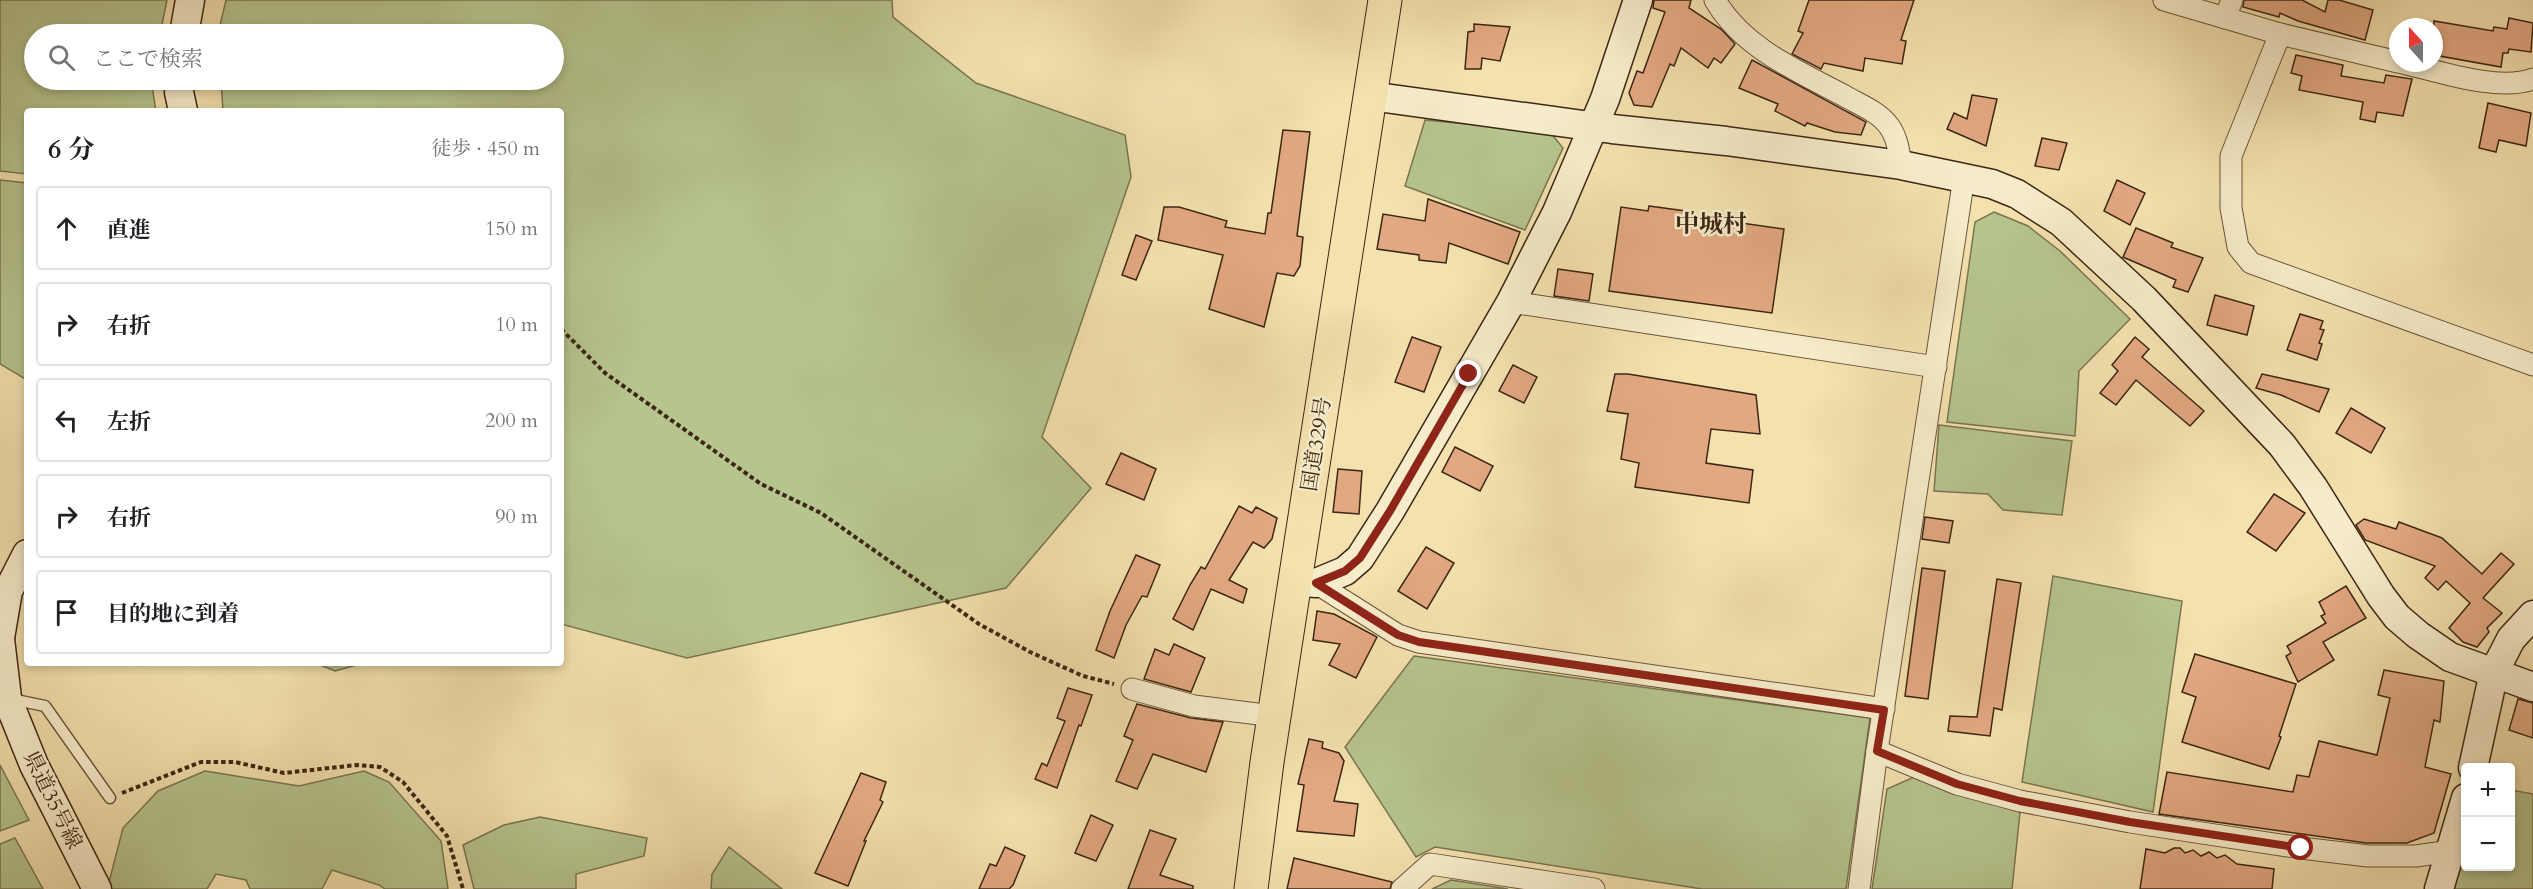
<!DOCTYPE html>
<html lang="ja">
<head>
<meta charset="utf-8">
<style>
  :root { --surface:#fff; --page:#f6f6f6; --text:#202124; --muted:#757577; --line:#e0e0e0 }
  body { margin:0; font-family:Cardo,"Noto Serif JP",serif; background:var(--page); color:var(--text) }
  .controls { position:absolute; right:18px; bottom:18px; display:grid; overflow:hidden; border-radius:6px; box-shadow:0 3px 9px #0003 }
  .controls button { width:54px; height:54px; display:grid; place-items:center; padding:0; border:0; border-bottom:2px solid var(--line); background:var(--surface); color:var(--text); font:30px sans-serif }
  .compass { position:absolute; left:2389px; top:18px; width:54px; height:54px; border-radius:50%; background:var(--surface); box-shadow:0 3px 9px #0003; rotate:339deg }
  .stop { position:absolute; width:18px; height:18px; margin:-14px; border:4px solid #8f2418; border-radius:50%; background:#fff }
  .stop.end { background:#8f2418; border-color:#fff; box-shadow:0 2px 6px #0008 }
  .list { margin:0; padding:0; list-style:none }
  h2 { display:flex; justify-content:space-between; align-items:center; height:78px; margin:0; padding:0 24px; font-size:26px }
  h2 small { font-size:20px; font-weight:400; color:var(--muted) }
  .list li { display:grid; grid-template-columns:39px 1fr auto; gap:18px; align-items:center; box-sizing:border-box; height:84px; margin:0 12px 12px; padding:0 12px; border:2px solid var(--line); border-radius:6px }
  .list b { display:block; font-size:22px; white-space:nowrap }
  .list em { font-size:20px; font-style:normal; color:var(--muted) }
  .icon { flex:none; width:33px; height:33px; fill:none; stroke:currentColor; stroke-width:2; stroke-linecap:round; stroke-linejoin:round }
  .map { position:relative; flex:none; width:2533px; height:889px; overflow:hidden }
  .search { position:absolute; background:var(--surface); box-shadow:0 3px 9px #0003; left:24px; top:24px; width:540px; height:66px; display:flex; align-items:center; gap:15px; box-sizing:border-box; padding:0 21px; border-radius:33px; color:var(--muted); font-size:22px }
  .panel { position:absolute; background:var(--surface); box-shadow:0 3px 9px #0003; left:24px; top:108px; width:540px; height:558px; border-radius:6px }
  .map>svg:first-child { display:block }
  .green { fill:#b6c48e; stroke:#7a7552; stroke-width:1.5 }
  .building { fill:#e2a881; stroke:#3d2615; stroke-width:1.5 }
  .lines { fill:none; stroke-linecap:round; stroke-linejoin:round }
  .lane-casing { stroke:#6a553b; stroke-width:13 }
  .street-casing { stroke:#6a553b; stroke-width:23 }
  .secondary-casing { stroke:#3d2615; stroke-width:31 }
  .highway-casing { stroke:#3d2615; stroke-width:35 }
  .path { stroke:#3d2615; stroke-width:4; stroke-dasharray:4.5 3; stroke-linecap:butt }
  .lane { stroke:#f7ecca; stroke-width:10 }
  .street { stroke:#f7ecca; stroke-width:21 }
  .secondary { stroke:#f7ecca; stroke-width:28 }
  .highway { stroke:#f3e1ae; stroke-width:33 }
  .route { stroke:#8f2418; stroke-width:8 }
  .labels { text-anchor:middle; stroke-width:5; stroke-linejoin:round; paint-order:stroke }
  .street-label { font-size:21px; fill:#3d2615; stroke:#f7ecca }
  .quarter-label { font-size:24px; font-weight:bold; fill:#3d2615; stroke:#f7ecca }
</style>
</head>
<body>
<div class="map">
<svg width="2533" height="889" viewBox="0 0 2533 889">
  <rect width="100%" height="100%" fill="#f3e1ae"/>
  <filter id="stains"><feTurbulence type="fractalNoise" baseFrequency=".00333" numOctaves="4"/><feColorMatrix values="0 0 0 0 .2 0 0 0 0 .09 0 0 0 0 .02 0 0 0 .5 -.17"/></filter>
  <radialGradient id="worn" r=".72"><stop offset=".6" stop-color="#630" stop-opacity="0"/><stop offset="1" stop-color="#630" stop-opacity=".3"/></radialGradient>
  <g class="green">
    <path d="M0,0h167l-7,34h-126v46h117l5,31h-129v63l-27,-3z"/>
    <path d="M226,0h666l1,17 83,66 149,52 6,42 -89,260 49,51 -85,100 -319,70 -126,-34v-513h-338l-2,-31h333v-46h-336z"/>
    <path d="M1425,120l125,12 13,16 -38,82 -120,-44z"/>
    <path d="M0,180l27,3v197l-27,-16z"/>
    <path d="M1994,212l34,14 32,25 70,68 -51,52 -4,65 -128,-14 28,-200z"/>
    <path d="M1939,425l133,16 -10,74 -59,-5 -15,-16 -54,-3z"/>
    <path d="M2053,576l129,25 -29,211 -131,-30z"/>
    <path d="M1414,656l456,62 -24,171h-144l-267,-42 -19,10 -71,-110z"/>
    <path d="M315,663h49l-29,8z"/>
    <path d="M0,765l29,55 -29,11z"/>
    <path d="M205,771l94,15 65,-15 25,11 52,59 7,48h-63l-6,-4 -47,-15 -10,19h-72l-4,-9 -30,-6 -9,15h-98l-1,-3 15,-58 35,-37z"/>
    <path d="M1914,777l40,16 66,19 -8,77h-140l15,-100z"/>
    <path d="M2511,790l22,4v95h-81l13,-49 1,26h44z"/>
    <path d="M540,817l107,21 -3,18 -68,18v15h-102l-11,-44 41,-20z"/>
    <path d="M15,838l28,51h-43v-45z"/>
    <path d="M729,847l53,42h-71l1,-15z"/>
    <path d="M1451,880l57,9h-76z"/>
  </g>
  <g class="building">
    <path d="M1654,0h37l-2,8 32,21 14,15 -14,19 -7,-5 -6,10 -27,-20 -7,18 -4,-2 -18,43 -18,-2 -5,-12 8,-22 6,2 22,-61 -12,-4z"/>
    <path d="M1809,0h105l-13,40 5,1 -4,23 -37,-6 -2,13 -39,-8 -3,6 -29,-15 11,-21 -5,-2z"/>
    <path d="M2244,0h58l23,12 3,-12h11l34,10 -8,30 -67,-19 -18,-8 -1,4 -36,-10z"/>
    <path d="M2509,18l24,5 -2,29 -22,-3 -1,4h-5l-2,14 -67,-12v-34l59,10 1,-4 13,2z"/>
    <path d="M1474,24l36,3 -10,34 -18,-3 -1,11h-16l3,-37 6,-1z"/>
    <path d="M2296,55l47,10 -2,11 43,7 2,-8 26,4 -9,37 -26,-4 -2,10 -15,-3 3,-17 -64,-12 3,-14 -11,-3z"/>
    <path d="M1752,60l114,62 -5,13 -26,-3 -28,-9 -2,3 -30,-15 3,-7 -39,-16z"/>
    <path d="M1972,95l25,4 -11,47 -39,-17 7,-16 13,6z"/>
    <path d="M2488,103l43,10 -5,33 -27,-6 -3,12 -17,-4z"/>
    <path d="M1283,130l27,2 -13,104 6,1 -3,29 -6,10 -17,-3 -13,54 -55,-18 14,-54 -65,-15 6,-33h15l48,14 -2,6 40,7 3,-21h3z"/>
    <path d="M2042,138l25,5 -8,27 -24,-4z"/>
    <path d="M2117,180l28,13 -15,32 -26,-14z"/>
    <path d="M1428,199l92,33 -12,32 -59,-21 -3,20 -27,-3v-5l-42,-6 6,-35 42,7z"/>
    <path d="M1649,206l44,6 -1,4 92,13 -12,84 -163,-22 12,-84 27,4z"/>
    <path d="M2136,228l37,15 -2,4 32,11 -15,34 -15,-5 3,-7 -53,-23z"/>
    <path d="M1136,235l16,6 -16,39 -14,-5z"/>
    <path d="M1558,269l35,5 -4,27 -35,-5z"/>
    <path d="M2215,295l39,11 -7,29 -40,-10z"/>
    <path d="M2300,314l23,7 -3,8 4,1 -5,13 3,1 -5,16 -30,-10z"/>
    <path d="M1412,337l29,10 -17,45 -29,-10z"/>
    <path d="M2135,337l14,12 -7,8 62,54 -14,15 -54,-46 -20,25 -16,-12 18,-22 -6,-6z"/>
    <path d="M1513,365l24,12 -13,26 -25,-12z"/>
    <path d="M1615,374h13l128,21 4,39 -49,-5 -5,34 47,7 -4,33 -114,-16 4,-24 -18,-4 7,-45 -21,-3z"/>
    <path d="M2262,374l67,15 -10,23 -38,-17 -25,-7z"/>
    <path d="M2351,408l34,20 -14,25 -35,-20z"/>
    <path d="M1455,447l38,19 -13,25 -38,-19z"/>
    <path d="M1121,453l35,16 -12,31 -38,-16z"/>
    <path d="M1338,469l24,2 -3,43 -26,-2z"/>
    <path d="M2274,494l31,19 -29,38 -29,-19z"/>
    <path d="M1239,506l13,7 4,-6 21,11 -5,21 -8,9 -11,-6 -24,38 18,9 -4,14 -32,-14 -18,41 -20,-11 17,-34 11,-18 4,2z"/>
    <path d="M1925,517l28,4 -4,22 -27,-4z"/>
    <path d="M2364,519l32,10 3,-7 43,16 40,36 19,-21 13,11 -31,34 19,15 -15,15 2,4 -12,15 -14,-5 -14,-14 21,-25 -24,-22 -8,9 -13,-12 10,-12 -70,-26 -9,-15z"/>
    <path d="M1426,547l28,16 -27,46 -29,-18z"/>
    <path d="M1136,555l24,10 -13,32 -5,-1 -16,29 -12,33 -18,-8 14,-39z"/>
    <path d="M1922,568l23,3 -17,128 -23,-3z"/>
    <path d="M1997,579l24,4 -19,127 -8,-2 -4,28 -42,-5 2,-15 27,1z"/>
    <path d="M2346,586l20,32 -43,24 11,18 -36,22 -12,-26 5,-3 -4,-7 39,-23 -5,-7 4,-2 -6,-12z"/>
    <path d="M1317,611l17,3 43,23 -21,41 -27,-13 11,-21 -27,-4z"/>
    <path d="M1174,644l31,14 -14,34 -47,-13 11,-30 14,6z"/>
    <path d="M2195,654l101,30 -17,52 2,1 -12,32 -87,-27 14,-45 -14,-5z"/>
    <path d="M2384,670l60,11 -4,41 -6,-2 -9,47 26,7 -17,59 -27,10h-41l-207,-29 8,-42 126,20 4,-17 12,2 10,-36 58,14 13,-57 -12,-3z"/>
    <path d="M1068,688l24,7 -11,31 -2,-1 -22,63 -22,-9 7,-16 5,3 18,-45 -8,-3z"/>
    <path d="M2518,699l15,4v35l-24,-8z"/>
    <path d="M1137,704l54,14 32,4 -17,50 -53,-18 -16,35 -21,-8 17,-41 -9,-4z"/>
    <path d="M1309,739l14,3 -1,6 17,5 5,8 -10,40 24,3 -4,32 -57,-5 7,-46 -6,-1z"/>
    <path d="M861,773l25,9 -6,18 3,2 -19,39h2l-18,45 -33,-13z"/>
    <path d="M1091,815l22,10 -17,36 -21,-8z"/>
    <path d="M1150,830l26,9 -16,36 33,11v3h-65z"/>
    <path d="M1005,847l20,9 -12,29 -4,4h-30l11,-25 6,2z"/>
    <path d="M2174,848h6l5,5 8,-3 8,6 8,-4 8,6 8,-3 12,9 37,5 -2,20h-132l6,-40 19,4z"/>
    <path d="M1294,858l98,24 -2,7h-103z"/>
  </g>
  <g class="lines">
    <g class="lane-casing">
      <path id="lane" d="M11,699l34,7 65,92"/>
    </g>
    <g class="street-casing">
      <g id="street">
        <path d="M1715,0c27,47 82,71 128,95 15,9 35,16 46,31 8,11 10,25 12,39"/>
        <path d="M2164,0l116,34 118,28"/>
        <path d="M2225,18l7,-18"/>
        <path d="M2280,34l-49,122v52l7,39 13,16 282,102"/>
        <path d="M2403,63c35,8 95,29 130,16"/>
        <path d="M1511,302l425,65"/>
        <path d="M1316,583l82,52 21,7 465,67"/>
        <path d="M1132,689l62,17 80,10"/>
        <path d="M1877,751l80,33 63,17 110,21 171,26 67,8h48l35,-5"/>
        <path d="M1402,889l28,-25 164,25"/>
        <path d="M1859,889l18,-138 87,-574"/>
      </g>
    </g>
    <g class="secondary-casing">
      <g id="secondary">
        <path d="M184,34l6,-34"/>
        <path d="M180,80l-1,12 4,19"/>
        <path d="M1370,96l242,33 114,12 175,24 91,19 25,10 44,28 83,77 138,146 31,42 68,109 16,21 21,18 32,22 83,30"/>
        <path d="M1295,581l21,2 29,-12 15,-13 30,-47 121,-209 46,-90 48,-113 33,-99"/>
        <path d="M0,638l8,-47 19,-37"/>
        <path d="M0,639l7,59 27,67 63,124"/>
        <path d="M2473,768l21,-96 17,-33 22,-24"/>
        <path d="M2439,889l27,-91"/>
      </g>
    </g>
    <g class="highway-casing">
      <path id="highway" d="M1251,889l16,-127 118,-762"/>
    </g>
    <g class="path">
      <path d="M561,329l44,44 156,111 60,29 158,111 51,28 53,24 31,8"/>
      <path d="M122,793l79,-31h34l49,11 73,-8 23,2 23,15 44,54 16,53"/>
    </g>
    <use href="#lane" class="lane"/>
    <use href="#street" class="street"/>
    <use href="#secondary" class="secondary"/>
    <use href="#highway" class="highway"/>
  </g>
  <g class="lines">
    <path class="route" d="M1469,374l-79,137 -30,47 -15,13 -29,12 82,52 21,7 465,68 -7,41 80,33 63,17 110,21 171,26"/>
  </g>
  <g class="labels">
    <g class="street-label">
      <text transform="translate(1316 444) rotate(-81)" y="7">国道329号</text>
      <text transform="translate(53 800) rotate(64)" y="7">県道35号線</text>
    </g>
    <g class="quarter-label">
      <text x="1711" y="232">中城村</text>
    </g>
  </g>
  <rect width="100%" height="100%" filter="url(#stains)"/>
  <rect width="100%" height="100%" fill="url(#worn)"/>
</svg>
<div class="controls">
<button>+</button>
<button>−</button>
</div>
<svg class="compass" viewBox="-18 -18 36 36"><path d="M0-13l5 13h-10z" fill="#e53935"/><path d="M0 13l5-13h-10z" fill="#757577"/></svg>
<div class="stop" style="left:2301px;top:848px"></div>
<div class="stop end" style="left:1469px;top:374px"></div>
<div class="search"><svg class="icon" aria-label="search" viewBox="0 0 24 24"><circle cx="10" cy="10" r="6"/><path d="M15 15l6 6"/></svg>ここで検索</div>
<section class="panel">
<h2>6 分<small>徒歩 · 450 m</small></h2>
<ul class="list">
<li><svg class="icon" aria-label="ahead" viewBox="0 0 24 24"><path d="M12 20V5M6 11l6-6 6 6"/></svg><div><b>直進</b></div><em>150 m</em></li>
<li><svg class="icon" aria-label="right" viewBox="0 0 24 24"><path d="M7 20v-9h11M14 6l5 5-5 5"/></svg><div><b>右折</b></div><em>10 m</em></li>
<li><svg class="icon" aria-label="left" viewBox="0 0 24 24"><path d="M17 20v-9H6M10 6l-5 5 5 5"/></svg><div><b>左折</b></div><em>200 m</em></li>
<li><svg class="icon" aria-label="right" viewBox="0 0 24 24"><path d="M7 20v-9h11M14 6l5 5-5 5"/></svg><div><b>右折</b></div><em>90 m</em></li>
<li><svg class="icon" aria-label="arrive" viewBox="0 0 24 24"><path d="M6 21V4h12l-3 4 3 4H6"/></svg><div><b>目的地に到着</b></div></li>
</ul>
</section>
</div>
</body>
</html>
